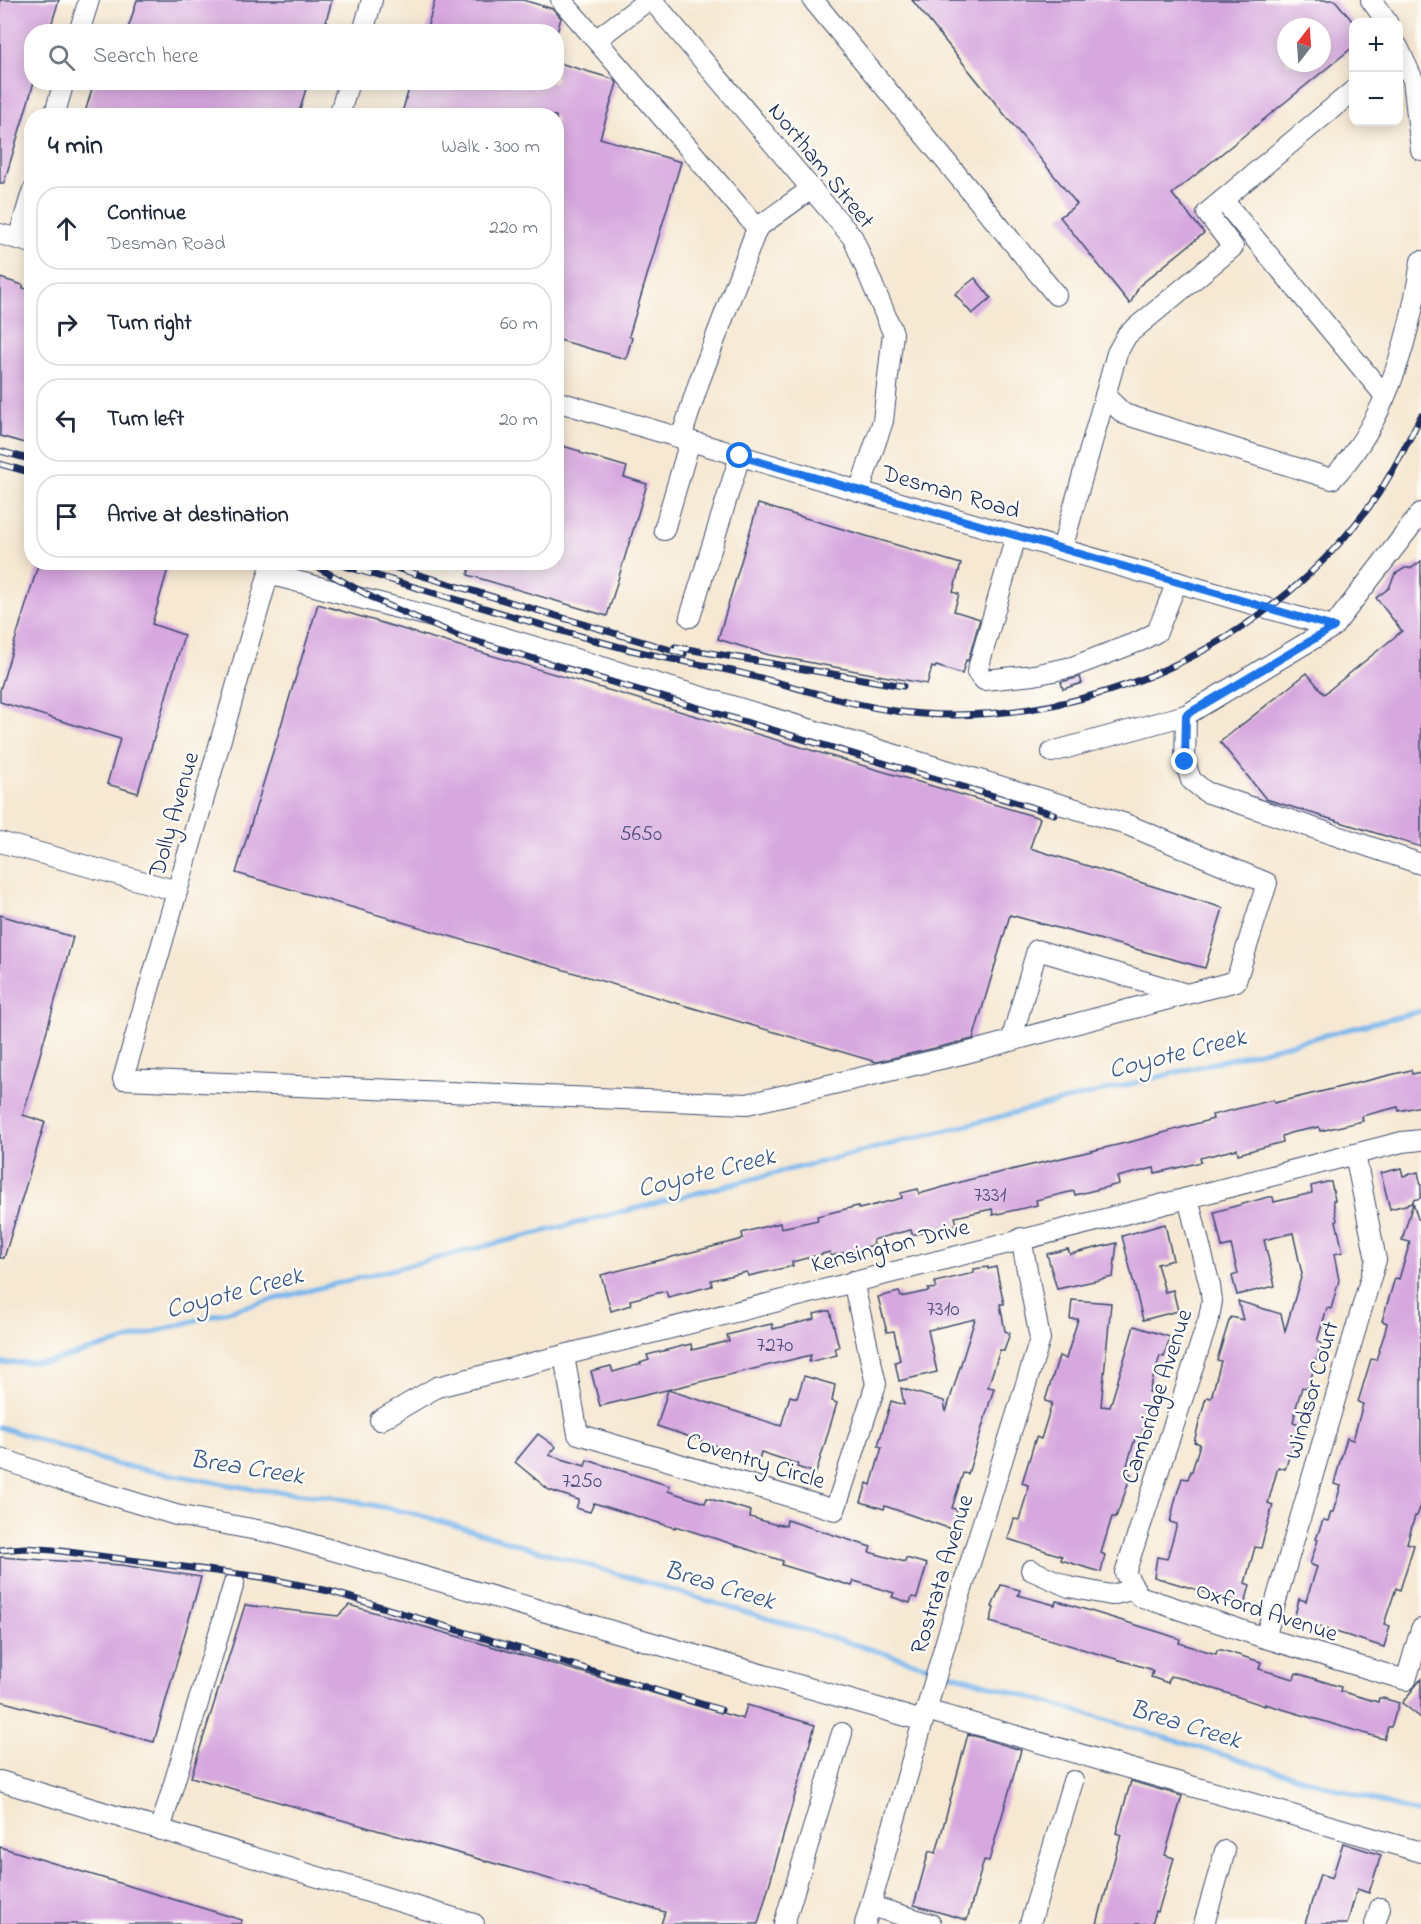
<!DOCTYPE html>
<html lang="en">
<head>
<meta charset="utf-8">
<style>
  :root { --surface:#fff; --page:#f2f2f3; --text:#1f2937; --muted:#747a83; --line:#e0e1e3 }
  body { margin:0; font-family:"Indie Flower",sans-serif; background:var(--page); color:var(--text) }
  .controls { position:absolute; right:18px; top:18px; display:grid; overflow:hidden; border-radius:12px; box-shadow:0 3px 15px #0003 }
  .controls button { width:54px; height:54px; display:grid; place-items:center; padding:0; border:0; border-bottom:2px solid var(--line); background:var(--surface); color:var(--text); font:30px sans-serif }
  .compass { position:absolute; left:1277px; top:18px; width:54px; height:54px; border-radius:50%; background:var(--surface); box-shadow:0 3px 15px #0003; rotate:17deg }
  .stop { position:absolute; width:18px; height:18px; margin:-14px; border:4px solid #1a73e8; border-radius:50%; background:#fff }
  .stop.end { background:#1a73e8; border-color:#fff; box-shadow:0 2px 6px #0008 }
  .list { margin:0; padding:0; list-style:none }
  h2 { display:flex; justify-content:space-between; align-items:center; height:78px; margin:0; padding:0 24px; font-size:26px }
  h2 small { font-size:20px; font-weight:400; color:var(--muted) }
  .list li { display:grid; grid-template-columns:39px 1fr auto; gap:18px; align-items:center; box-sizing:border-box; height:84px; margin:0 12px 12px; padding:0 12px; border:2px solid var(--line); border-radius:24px }
  .list b { display:block; font-size:22px; white-space:nowrap }
  .list p { margin:0; font-size:20px; white-space:nowrap; color:var(--muted) }
  .list em { font-size:20px; font-style:normal; color:var(--muted) }
  .icon { flex:none; width:33px; height:33px; fill:none; stroke:currentColor; stroke-width:2; stroke-linecap:round; stroke-linejoin:round }
  .map { position:relative; flex:none; width:1421px; height:1924px; overflow:hidden }
  .search { position:absolute; background:var(--surface); box-shadow:0 3px 15px #0003; left:24px; top:24px; width:540px; height:66px; display:flex; align-items:center; gap:15px; box-sizing:border-box; padding:0 21px; border-radius:24px; color:var(--muted); font-size:22px }
  .panel { position:absolute; background:var(--surface); box-shadow:0 3px 15px #0003; left:24px; top:108px; width:540px; height:462px; border-radius:24px }
  .map>svg:first-child { display:block }
  .lines { fill:none; stroke-linecap:round; stroke-linejoin:round }
  .stream { stroke:#7bb7ed; stroke-width:5 }
  .building { fill:#d7a7df; fill-rule:evenodd }
  .minor-casing { stroke:#3c4b6f; stroke-width:22 }
  .minor { stroke:#fff; stroke-width:20 }
  .rail-casing { stroke:#1b2f5e; stroke-width:7 }
  .rail { stroke:#fdfcf7; stroke-width:4.5; stroke-dasharray:14; stroke-linecap:butt }
  .route { stroke:#1a73e8; stroke-width:8 }
  .labels { text-anchor:middle; stroke-width:5; stroke-linejoin:round; paint-order:stroke }
  .number-label { font-size:21px; fill:#4a4d7e }
  .street-label { font-size:24px; fill:#1b2f5e; stroke:#fdfcf7 }
  .water-label { font-size:26px; font-style:italic; fill:#385889; stroke:#fdfcf7 }
</style>
</head>
<body>
<div class="map">
<svg width="1421" height="1924" viewBox="0 0 1421 1924">
  <rect width="100%" height="100%" fill="#fdfcf7"/>
  <filter id="ink" filterUnits="userSpaceOnUse"><feTurbulence type="fractalNoise" baseFrequency=".0167" numOctaves="2"/><feDisplacementMap in="SourceGraphic" scale="12" xChannelSelector="R" yChannelSelector="G"/><feConvolveMatrix kernelMatrix="1 2 1 2 8 2 1 2 1" color-interpolation-filters="sRGB"/></filter>
  <filter id="wash" filterUnits="userSpaceOnUse"><feTurbulence type="fractalNoise" baseFrequency=".008" numOctaves="4" result="noise"/><feDisplacementMap in="SourceGraphic" scale="24" xChannelSelector="R" yChannelSelector="G"/><feGaussianBlur stdDeviation="1.35" result="paint"/><feColorMatrix in="noise" values="0 0 0 0 0 0 0 0 0 0 0 0 0 0 0 0 0 1.4 0 .05"/><feComposite in="paint" operator="in"/></filter>
  <g filter="url(#wash)">
    <rect width="100%" height="100%" fill="#f6e8d2"/>
    <g class="lines">
      <g class="stream">
        <path d="M0,1363l49,-1 190,-54 1182,-297"/>
        <path d="M0,1427l118,38 135,24 80,8 83,17 518,154"/>
        <path d="M943,1671l478,143"/>
      </g>
    </g>
    <g id="blocks">
      <g class="building">
        <path d="M0,0h59l-10,32h-17v50h2l-30,101h-4z"/>
        <path d="M137,0h195l-9,32h-196z"/>
        <path d="M435,0h88l30,9 8,9 -4,14h-131z"/>
        <path d="M912,0h423l18,22v25l-181,147 32,39 -65,53 -9,18 -70,-87 17,-13zM1286,27h36v36h-36z"/>
        <path d="M556,62l57,17 4,4 -17,55 81,24 -52,174 3,2 -6,21 -70,-20v-223h-155l10,-34h145z"/>
        <path d="M94,82h214l-10,34h-214z"/>
        <path d="M0,278l23,7v3l9,2v155l-32,-9z"/>
        <path d="M975,278l16,20 -19,16 -17,-20z"/>
        <path d="M556,444l24,7v2l47,14 -3,10 23,7 -40,132 -139,-41 3,-13h85z"/>
        <path d="M758,504l203,60 -8,28 6,2 -5,17 26,8 -12,42 -2,-1 -4,14 -26,-8 -1,2 -3,-1 -5,17 -158,-29 -51,-16z"/>
        <path d="M1421,561v286l-155,-48 -46,-57 87,-69 17,21 78,-63 -26,-33 13,-10 6,-14 10,-6h7z"/>
        <path d="M39,562h131l-18,62 32,11 -46,158 -31,-9 13,-45 -120,-37v-12z"/>
        <path d="M318,604l722,214 -10,30 193,60 -18,60 -195,-53 -37,124 -97,23 -640,-189z"/>
        <path d="M1080,677l2,6 -19,6 -2,-7z"/>
        <path d="M0,915l73,22 -50,178 22,7 -41,136h-4z"/>
        <path d="M1411,1070l1,4 9,-2v34l-22,5 -1,-4 -36,9 1,5 -43,10 -1,-4 -29,6 -8,3 1,6 -45,12 -1,-5 -37,9 1,4 -20,5 -26,6 -1,-5 -37,9 2,7 -44,11 -1,-4 -38,9 1,5 -4,1 -40,9 -1,-6 -37,8 2,7 -40,10h-5l-1,-4 -17,4 -21,6 1,5 -43,11 -1,-4 -38,10 1,4 -45,10 -1,-4 -36,8 1,6 -44,11 -2,-6 -36,9 1,5 -20,6 -10,-36 138,-35 4,-2 -1,-5 21,-6 17,-4 1,5 37,-8 -1,-4 41,-10 1,3 43,-11 -1,-5 17,-4 1,5 49,-14 166,-39 79,-22 -1,-4 41,-10 20,-5 1,3z"/>
        <path d="M1401,1168l2,8 15,-4 3,13v13l-8,2v3l-23,6 -9,-36z"/>
        <path d="M1327,1182h4l4,18h-2l4,20 -1,1 7,31 -9,2 5,26 -8,29 -4,-1 -10,34 4,1 -11,39 -3,6 -5,-1 -8,27h1l-2,8 6,2 -13,43 -1,2 -7,-2 -10,36 5,2 -7,24 -5,19 -6,-1 -10,36 5,2 -5,19 -91,-27 3,-20 10,2 10,-35 -7,-2 6,-25 6,-19 6,1 3,-8h1l8,-27 -6,-2 11,-41 2,-4 4,1 10,-37 -4,-1 12,-39 2,-4 12,3 -5,-19 43,13 4,17 17,-57 -9,-41 -29,7 11,46 -38,9 -5,-19 6,-2 -7,-29 -9,2 -8,-35 54,-15h5l1,5 38,-9 -1,-7z"/>
        <path d="M1413,1203l5,16 3,1v285l-4,11h-2l-8,27 7,2 -14,45 -4,-2 -12,36 6,2 -6,21 -90,-28 5,-20 7,2 11,-34 -7,-3 8,-24 -2,-1 7,-19 5,1 3,-9h2l8,-26 -7,-2 7,-26 6,-20 6,2 10,-36 -5,-2 13,-43 5,1 9,-28 2,-9 -5,-2 13,-43 4,1 11,-37 -8,-2z"/>
        <path d="M1165,1224l8,36 -16,4 8,28 8,-2 5,21 -35,9 -21,-84z"/>
        <path d="M1117,1243l-4,34 -56,12 -10,-35 21,-5 2,5z"/>
        <path d="M988,1267v2l8,-2 8,37h-4l5,27 5,2 -6,18 -4,-1 -12,37 6,1 -26,86 -5,-1 -11,35 5,2 -6,19 -66,-23 -1,3 -23,-7 6,-19 4,2 11,-38 -4,-1 13,-45 13,4 -3,-17 43,13 2,11 29,-93 -47,11 9,42 -38,9 -4,-19 5,-2 -6,-29 -7,1 -9,-35 21,-5 2,5 28,-6 -1,-2 8,-1 -1,-6 39,-9v-4z"/>
        <path d="M1072,1300l39,3 -10,103 9,1 24,-81 36,11 -6,20 -4,-1 -11,36 5,1 -13,44 -5,-2 -11,37 6,2 -6,19 -9,24h-4l-11,36 4,2 -4,17 -40,-12 1,-4 -54,-17 6,-20 5,1 8,-27 1,-8 -6,-2 14,-46 5,2 11,-36 -7,-2 14,-45 7,3 12,-40h-8z"/>
        <path d="M826,1311h4l9,36 -4,1 2,7 -28,7 2,-7 -211,51 -9,-35 20,-5 2,6 28,-8 -1,-1 9,-3 -2,-5 44,-11 1,6 37,-9 -2,-6 26,-7 19,-4 1,5 42,-10 -1,-5z"/>
        <path d="M804,1376l31,9 -3,16 5,2 -21,70 -19,-6 1,-3 -37,-12 -2,8 -102,-34 11,-36 113,36 9,-30 7,2z"/>
        <path d="M538,1434l18,13 -7,8 36,11 2,-6 83,26 -2,5 9,3 28,9 2,-5 44,13 -1,6 27,8 1,-1 8,2 1,-6 84,27 -2,5 36,10 1,-4 21,6 -10,34 -5,-1 -2,6 -18,-6 2,-4 -40,-12 -2,5 -70,-21 1,-4 -63,-21 -45,-14v2l-81,-25 -4,9 -14,-4 3,-8 -30,-10 -34,-28z"/>
        <path d="M0,1557l121,8 80,12 -47,165 -154,-41z"/>
        <path d="M1001,1585l19,5 -2,5 37,10 1,-4 5,1 101,31 18,6 -1,4 37,11 1,-4h5l39,12 -2,7 35,10 2,-6 45,14 -1,4 38,11 1,-4h4l16,5 -8,24h-3l-4,12 -119,-35v2l-80,-27 -15,-3 -2,7 -17,-6 2,-6 -3,-2 -160,-47 4,-14 -2,-1z"/>
        <path d="M245,1605l93,11 11,-11 394,114 4,-14 68,20 -57,199h-97l4,-12 -474,-135z"/>
        <path d="M1421,1679v39l-19,-15z"/>
        <path d="M968,1734l53,16 -32,111 -5,-1 -17,60 -53,-15 15,-54 7,2z"/>
        <path d="M1131,1781l51,15 -17,59 9,3 -16,54 -2,-1 -4,13h-55l24,-89 -5,-2z"/>
        <path d="M1343,1843l38,12 -12,38 -12,-4 -10,35h-42l15,-50 12,4z"/>
        <path d="M0,1847l242,73 -1,4h-241z"/>
      </g>
    </g>
  </g>
  <g filter="url(#ink)">
    <use href="#blocks" fill-opacity="0" stroke="#3c4b6f" stroke-width="1.5"/>
    <g class="lines">
      <g class="minor-casing">
        <g id="minor">
          <path d="M561,0l35,40 52,-40"/>
          <path d="M652,0l201,238 40,95 -10,88 -24,70"/>
          <path d="M813,0l243,295"/>
          <path d="M1371,0l16,22"/>
          <path d="M79,32l10,-32"/>
          <path d="M363,32l9,-32"/>
          <path d="M596,40l161,188 54,-39"/>
          <path d="M1398,47l15,33 8,70"/>
          <path d="M1354,90l-147,123 26,34 -106,88 -10,18 -12,43 19,18 208,65c55,-57 78,-141 89,-218"/>
          <path d="M54,116l10,-34"/>
          <path d="M339,116l10,-34"/>
          <path d="M1223,200l162,196"/>
          <path d="M0,234l32,9"/>
          <path d="M18,239l14,-47"/>
          <path d="M556,401l303,90 474,136"/>
          <path d="M681,438l18,-56 58,-154"/>
          <path d="M664,530l26,-89"/>
          <path d="M1016,536l-39,136 7,8 50,-5 38,-8 68,-26 17,-9 20,-50"/>
          <path d="M1062,549l43,-153"/>
          <path d="M269,574l186,49 668,200 144,60 -31,98 -274,73 -215,50 -624,-25 149,-517"/>
          <path d="M690,617l50,-161"/>
          <path d="M1186,715l147,-88 88,-114"/>
          <path d="M1052,752l134,-37 -1,47 6,18 15,12 215,72"/>
          <path d="M0,842l177,49"/>
          <path d="M1011,1041l26,-91 150,44"/>
          <path d="M1188,1198l22,88 2,15 -3,17 -84,255 14,23 126,42 141,42 15,-51"/>
          <path d="M564,1356l14,78 257,76 41,-126 -23,-103"/>
          <path d="M380,1420l57,-33 751,-189 167,-44 47,-12 19,-2"/>
          <path d="M0,1458l64,23 112,34 97,18 650,188"/>
          <path d="M1031,1570l38,17 42,8 24,-6"/>
          <path d="M1265,1638l111,-378 -21,-106"/>
          <path d="M926,1710l495,142"/>
          <path d="M0,1781l474,143"/>
          <path d="M160,1830l74,-247"/>
          <path d="M871,1906l60,18"/>
          <path d="M784,1924l58,-191"/>
          <path d="M865,1924l83,-290 92,-295 -19,-101"/>
          <path d="M1030,1924l43,-143"/>
          <path d="M1204,1924l21,-73"/>
          <path d="M1375,1924l5,-16"/>
        </g>
      </g>
      <use href="#minor" class="minor"/>
      <g class="rail-casing">
        <g id="rail">
          <path d="M0,451l32,9"/>
          <path d="M0,464l32,9"/>
          <path d="M308,562l74,41 79,34 593,177"/>
          <path d="M331,562c95,28 189,58 285,84 39,11 80,17 120,26 62,14 123,38 187,42 169,10 339,-66 442,-202 23,-29 39,-63 56,-96"/>
          <path d="M376,562l308,92"/>
          <path d="M675,647l228,39"/>
          <path d="M0,1550l25,-2 28,2 208,27 68,14 392,119"/>
        </g>
      </g>
      <use href="#rail" class="rail"/>
    </g>
  </g>
  <g class="lines" filter="url(#ink)">
    <path class="route" d="M740,456l594,171 -148,88 -1,47"/>
  </g>
  <g class="labels">
    <g class="number-label">
      <text x="641" y="840">5650</text>
      <text x="990" y="1201">7331</text>
      <text x="943" y="1315">7310</text>
      <text x="775" y="1351">7270</text>
      <text x="582" y="1487">7250</text>
    </g>
    <g class="street-label">
      <text transform="translate(822 165) rotate(51)" y="8">Northam Street</text>
      <text transform="translate(951 491) rotate(16)" y="8">Desman Road</text>
      <text transform="translate(173 814) rotate(-74)" y="8">Dolly Avenue</text>
      <text transform="translate(890 1245) rotate(-14)" y="8">Kensington Drive</text>
      <text transform="translate(1311 1390) rotate(-74)" y="8">Windsor Court</text>
      <text transform="translate(1156 1396) rotate(-72)" y="8">Cambridge Avenue</text>
      <text transform="translate(756 1460) rotate(17)" y="8">Coventry Circle</text>
      <text transform="translate(941 1574) rotate(-73)" y="8">Rostrata Avenue</text>
      <text transform="translate(1267 1611) rotate(18)" y="8">Oxford Avenue</text>
    </g>
    <g class="water-label">
      <text transform="translate(1177 1052) rotate(-14)" y="9">Coyote Creek</text>
      <text transform="translate(706 1171) rotate(-14)" y="9">Coyote Creek</text>
      <text transform="translate(234 1291) rotate(-15)" y="9">Coyote Creek</text>
      <text transform="translate(247 1466) rotate(9)" y="9">Brea Creek</text>
      <text transform="translate(720 1584) rotate(17)" y="9">Brea Creek</text>
      <text transform="translate(1186 1723) rotate(17)" y="9">Brea Creek</text>
    </g>
  </g>
</svg>
<div class="controls">
<button>+</button>
<button>−</button>
</div>
<svg class="compass" viewBox="-18 -18 36 36"><path d="M0-13l5 13h-10z" fill="#e53935"/><path d="M0 13l5-13h-10z" fill="#747a83"/></svg>
<div class="stop" style="left:740px;top:456px"></div>
<div class="stop end" style="left:1185px;top:762px"></div>
<div class="search"><svg class="icon" aria-label="search" viewBox="0 0 24 24"><circle cx="10" cy="10" r="6"/><path d="M15 15l6 6"/></svg>Search here</div>
<section class="panel">
<h2>4 min<small>Walk · 300 m</small></h2>
<ul class="list">
<li><svg class="icon" aria-label="ahead" viewBox="0 0 24 24"><path d="M12 20V5M6 11l6-6 6 6"/></svg><div><b>Continue</b><p>Desman Road</p></div><em>220 m</em></li>
<li><svg class="icon" aria-label="right" viewBox="0 0 24 24"><path d="M7 20v-9h11M14 6l5 5-5 5"/></svg><div><b>Turn right</b></div><em>60 m</em></li>
<li><svg class="icon" aria-label="left" viewBox="0 0 24 24"><path d="M17 20v-9H6M10 6l-5 5 5 5"/></svg><div><b>Turn left</b></div><em>20 m</em></li>
<li><svg class="icon" aria-label="arrive" viewBox="0 0 24 24"><path d="M6 21V4h12l-3 4 3 4H6"/></svg><div><b>Arrive at destination</b></div></li>
</ul>
</section>
</div>
</body>
</html>
